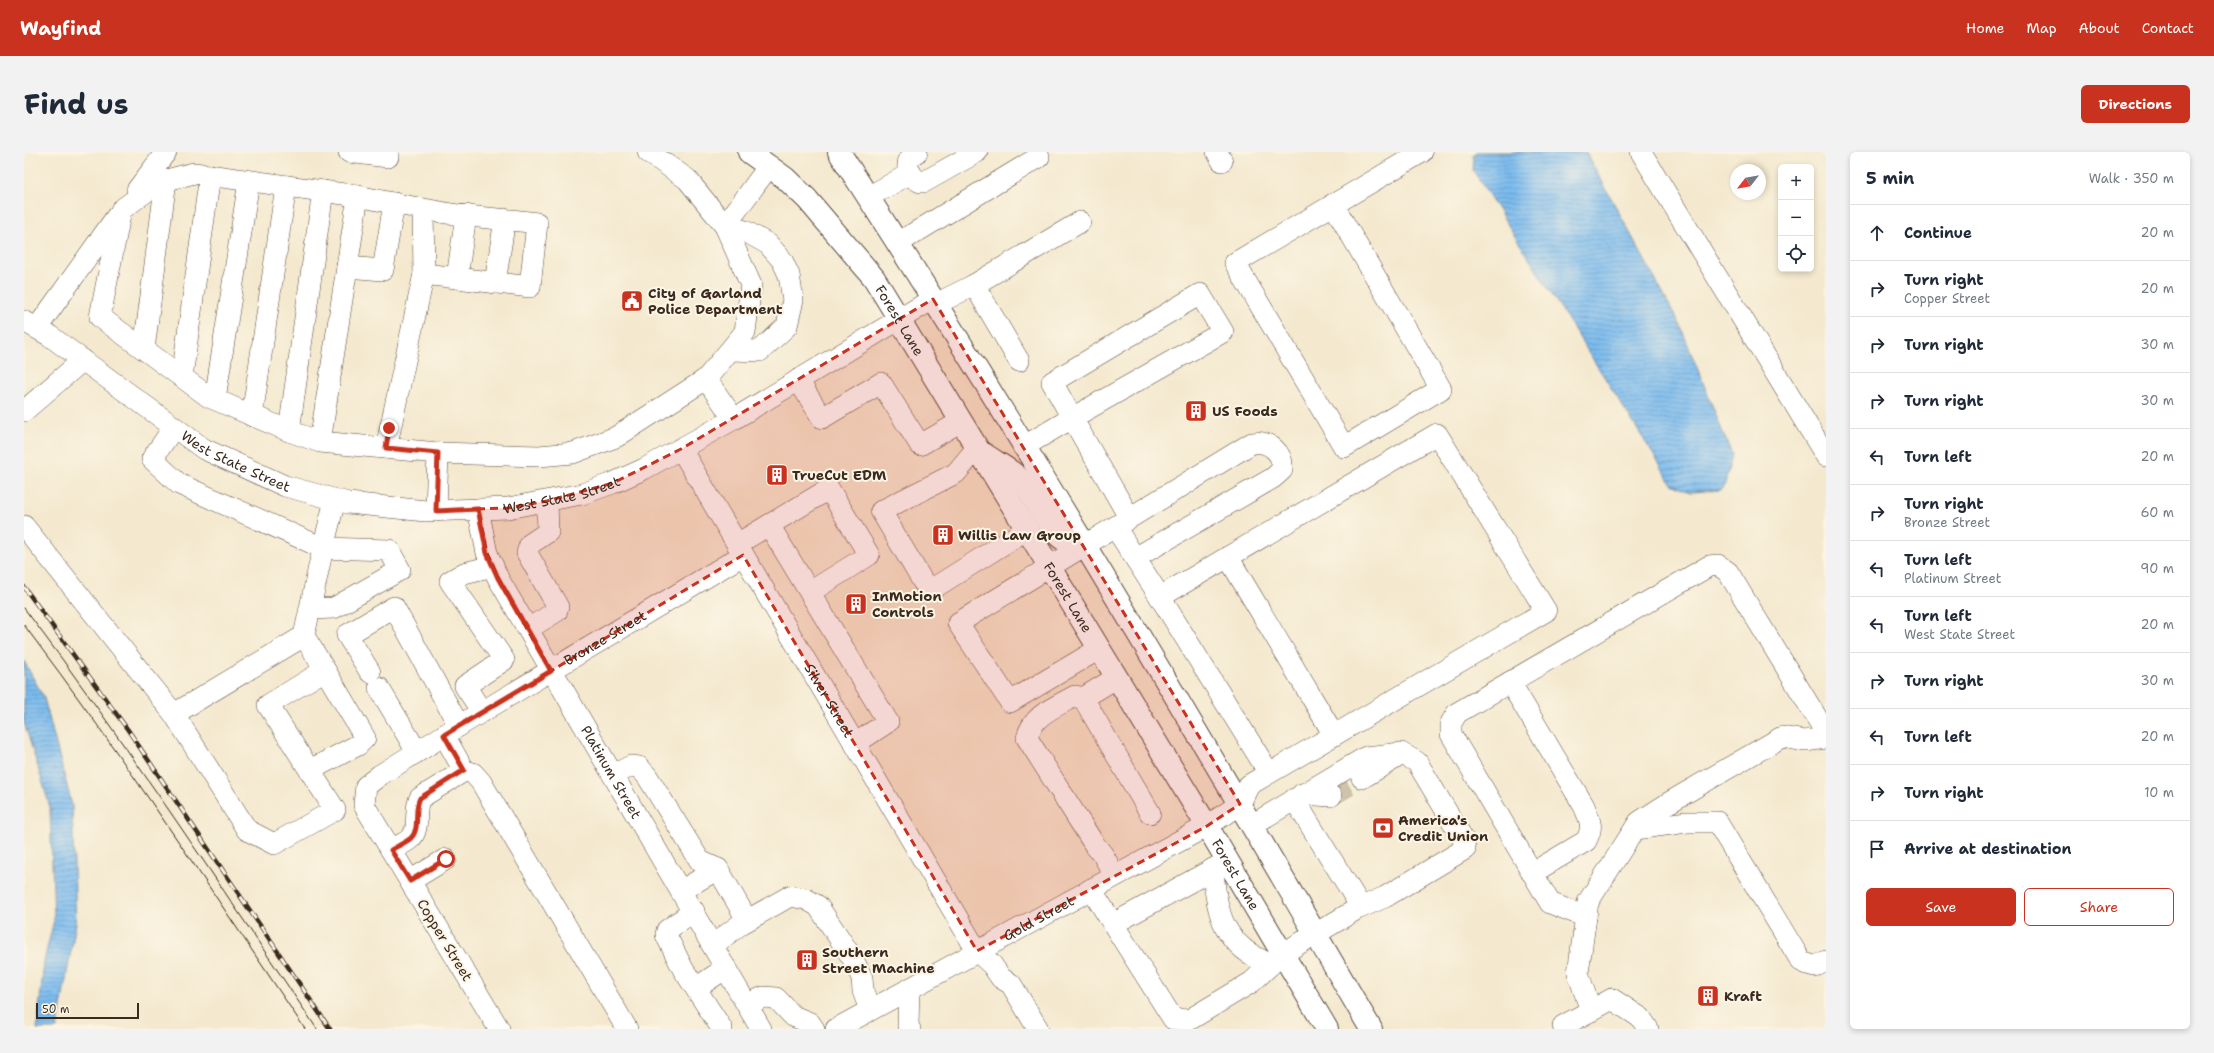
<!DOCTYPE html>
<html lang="en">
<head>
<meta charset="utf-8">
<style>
  :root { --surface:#fff; --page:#f2f2f3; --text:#1f2937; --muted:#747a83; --line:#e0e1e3; --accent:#c8321e }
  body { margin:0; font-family:"Shantell Sans",sans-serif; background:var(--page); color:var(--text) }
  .controls { position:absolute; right:12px; top:12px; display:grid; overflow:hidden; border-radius:6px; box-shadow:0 2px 6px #0003 }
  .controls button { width:36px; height:36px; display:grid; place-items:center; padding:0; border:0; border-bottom:1px solid var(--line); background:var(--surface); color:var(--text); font:20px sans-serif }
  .compass { position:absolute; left:1706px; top:12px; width:36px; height:36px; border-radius:50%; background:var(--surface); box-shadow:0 2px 6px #0003; rotate:239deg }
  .scale { position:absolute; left:12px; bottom:10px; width:103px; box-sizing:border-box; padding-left:4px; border:2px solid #3b2a1e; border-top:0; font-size:11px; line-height:14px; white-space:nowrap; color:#3b2a1e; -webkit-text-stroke:3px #fcf5e5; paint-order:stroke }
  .stop { position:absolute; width:12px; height:12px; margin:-9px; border:3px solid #c8321e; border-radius:50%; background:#fff }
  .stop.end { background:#c8321e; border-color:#fff; box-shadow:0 1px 4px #0008 }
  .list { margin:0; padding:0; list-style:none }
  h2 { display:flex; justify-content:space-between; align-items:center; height:52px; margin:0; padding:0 16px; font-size:17px }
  h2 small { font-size:13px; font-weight:400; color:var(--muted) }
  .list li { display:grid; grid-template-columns:26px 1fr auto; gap:12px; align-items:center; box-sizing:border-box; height:56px; padding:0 16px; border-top:1px solid var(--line) }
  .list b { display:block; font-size:15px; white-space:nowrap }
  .list p { margin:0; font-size:13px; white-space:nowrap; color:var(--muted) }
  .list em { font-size:13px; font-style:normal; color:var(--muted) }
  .actions { display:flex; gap:8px; padding:12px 16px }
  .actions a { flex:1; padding:9px 0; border:1px solid var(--accent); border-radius:6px; text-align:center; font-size:14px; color:var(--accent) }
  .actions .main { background:var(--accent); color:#fff }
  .icon { flex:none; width:22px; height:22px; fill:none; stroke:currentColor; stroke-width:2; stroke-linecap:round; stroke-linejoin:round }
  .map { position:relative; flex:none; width:1802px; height:877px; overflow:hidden; border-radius:6px }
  header { display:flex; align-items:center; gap:24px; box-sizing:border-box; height:56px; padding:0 20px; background:var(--accent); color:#fff }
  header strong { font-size:19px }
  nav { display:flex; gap:22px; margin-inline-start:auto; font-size:14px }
  .intro { display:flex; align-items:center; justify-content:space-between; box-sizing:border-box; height:96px; padding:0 24px }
  h1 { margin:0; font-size:28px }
  .button { padding:10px 18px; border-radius:6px; background:var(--accent); color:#fff; font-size:14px; font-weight:700 }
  main { display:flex; gap:24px; padding:0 24px }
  aside { flex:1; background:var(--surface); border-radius:6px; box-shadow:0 2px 6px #0003 }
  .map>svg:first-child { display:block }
  .water { fill:url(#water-rules); stroke:#5a7286 }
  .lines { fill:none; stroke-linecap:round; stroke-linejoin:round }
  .minor-tunnel { stroke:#cfc3ac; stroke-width:21; stroke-dasharray:21 10; stroke-linecap:butt }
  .minor-casing { stroke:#574739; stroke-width:22 }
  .major-casing { stroke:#574739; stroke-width:24 }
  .minor { stroke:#fff; stroke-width:21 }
  .major { stroke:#fff; stroke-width:22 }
  .tram { stroke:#3b2a1e; stroke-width:1 }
  .rail-casing { stroke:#3b2a1e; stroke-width:4.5 }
  .rail { stroke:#fcf5e5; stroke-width:3; stroke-dasharray:9; stroke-linecap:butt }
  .route { stroke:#c8321e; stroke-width:5 }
  .marked { fill:#c8321e; fill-opacity:0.2; stroke:#c8321e; stroke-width:3; stroke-dasharray:8 5; stroke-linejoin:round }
  .labels { text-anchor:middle; stroke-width:4; stroke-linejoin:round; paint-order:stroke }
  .poi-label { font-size:14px; font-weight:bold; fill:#3b2a1e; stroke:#fcf5e5; text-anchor:start }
  .street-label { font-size:14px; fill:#3b2a1e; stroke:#fcf5e5 }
</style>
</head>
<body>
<header>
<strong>Wayfind</strong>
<nav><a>Home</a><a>Map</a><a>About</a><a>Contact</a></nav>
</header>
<div class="intro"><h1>Find us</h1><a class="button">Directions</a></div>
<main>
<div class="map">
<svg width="1802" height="877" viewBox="0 0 1802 877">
  <defs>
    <pattern id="water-rules" width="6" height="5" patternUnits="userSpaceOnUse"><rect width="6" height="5" fill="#7abbef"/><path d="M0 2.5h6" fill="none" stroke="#6598c1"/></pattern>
  </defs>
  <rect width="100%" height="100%" fill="#fcf5e5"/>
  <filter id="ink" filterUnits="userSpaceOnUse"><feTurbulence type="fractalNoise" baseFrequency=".025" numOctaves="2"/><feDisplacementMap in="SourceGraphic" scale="8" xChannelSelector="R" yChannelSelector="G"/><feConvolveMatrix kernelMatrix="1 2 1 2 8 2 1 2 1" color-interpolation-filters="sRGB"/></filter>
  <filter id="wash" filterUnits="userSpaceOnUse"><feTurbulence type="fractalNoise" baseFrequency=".012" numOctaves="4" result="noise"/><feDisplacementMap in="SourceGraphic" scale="16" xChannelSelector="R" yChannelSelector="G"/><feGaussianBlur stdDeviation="0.9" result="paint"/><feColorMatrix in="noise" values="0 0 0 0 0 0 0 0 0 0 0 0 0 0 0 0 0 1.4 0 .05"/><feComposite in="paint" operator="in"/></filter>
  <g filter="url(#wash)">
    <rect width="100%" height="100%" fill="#f4e9cf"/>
    <g class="water">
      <path d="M1453,0h109l94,173 52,130 -7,29 -4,6 -31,2 -18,-8 -199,-314 1,-16z"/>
      <path d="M0,509l20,37 28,107 4,118 -19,106h-20l7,-68 10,-41 -4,-113 -26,-85z"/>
    </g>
  </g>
  <g filter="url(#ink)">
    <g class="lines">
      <path class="minor-tunnel" d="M1307,644l31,-18"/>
      <g class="minor-casing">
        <g id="minor">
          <path d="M325,0l39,5v-5"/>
          <path d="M624,0l39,27 38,47 20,5 23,13 14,16 7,15 4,25 -6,26 -27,25 -29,-1"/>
          <path d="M893,0c-14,8 -11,22 3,30h4l53,-30"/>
          <path d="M1193,0l5,9"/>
          <path d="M1617,0l185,304"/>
          <path d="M113,38l29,-38"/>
          <path d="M334,44c29,6 58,12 88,17 30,5 61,6 91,10l-7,64 -106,-13 -1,-65"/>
          <path d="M844,45l43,-24"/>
          <path d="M1309,52l108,185 -97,58 -109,-184 187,-111"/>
          <path d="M874,91l141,-86"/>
          <path d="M323,115l36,3 11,-67"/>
          <path d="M433,126l9,-63"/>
          <path d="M471,131l10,-64"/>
          <path d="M948,134l108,-64"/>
          <path d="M912,152l36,-18 7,7 40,68"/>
          <path id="s1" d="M0,169l26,15 154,113 81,37 63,17 78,8 82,-3 74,-14 31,-11 31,-14 90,-50 199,-120"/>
          <path d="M13,176l80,-112"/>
          <path d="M120,197l22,-169"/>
          <path d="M158,225l28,-202"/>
          <path d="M682,227l39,-47 6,-47 -26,-59 44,-60"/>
          <path d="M774,228l24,38 59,-35 39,62 40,-23"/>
          <path d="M191,247l34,-218"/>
          <path d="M0,259l59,-51"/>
          <path d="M228,264l34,-230"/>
          <path d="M150,275l-22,32 27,25 144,64 12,-48"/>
          <path d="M265,279l34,-240"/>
          <path d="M296,290l38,-246 -164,-23 -35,9 -38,28 -21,107 109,80 80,34 31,11 118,11 -2,58"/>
          <path d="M999,295l49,-29 -20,-36 148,-88 23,38 -151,86 57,99"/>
          <path d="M362,296l38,-174"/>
          <path id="s2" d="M657,297l296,502 15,14 9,13 10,6 27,45"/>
          <path d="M952,297l-20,24 -75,38 42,71 9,7 94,-59"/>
          <path d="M414,301l101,3 34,-3 43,-16 90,-58 28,40"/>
          <path id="s3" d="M454,357l9,44 11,25 263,451"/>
          <path d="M745,373l60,-36 40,66 -59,37"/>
          <path d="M0,374l150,188 130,-78 19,-88 66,2 11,20 -66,38 -24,1"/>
          <path d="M713,392l32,-19 119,197 -32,21"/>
          <path d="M1204,405l106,178"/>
          <path d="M1136,445l109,176"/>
          <path d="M504,477l29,-18 1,-4 -31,-54 3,-9 18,-12 -1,-31"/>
          <path d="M1075,497l-89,53 -52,-79 294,-180c17,-3 32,10 30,27l-9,8 -138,80"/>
          <path d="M346,520l-23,-37 47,-28 65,119"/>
          <path d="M1092,526l-33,20 67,115"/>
          <path d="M1486,530l74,124c6,15 10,20 2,35l-54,32"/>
          <path d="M355,536l38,64"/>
          <path d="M1059,546l-8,-2c-20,11 -43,19 -48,42l67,106 9,11 12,21"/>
          <path d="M458,560l-17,-26 39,-26 -54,-79 14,-8 29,-7"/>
          <path d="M150,562l73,116 27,14 61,-34 -67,-105 57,-35 -21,-34"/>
          <path d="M286,618l48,-25 7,-7 -40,-68"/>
          <path d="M440,619l9,2 8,9 146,247"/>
          <path d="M589,623l18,-9 8,1 8,9 53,85 18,8"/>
          <path d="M1338,626l37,-22"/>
          <path d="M1278,642l29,2"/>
          <path d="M1270,647l67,108"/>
          <path d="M1611,677l52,-7h30l84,139 13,6 12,-6"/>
          <path d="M367,698c6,-4 15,-7 20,-12 10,-10 2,-28 9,-40l44,-27 -20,-36"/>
          <path d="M1189,717c3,45 11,77 57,95"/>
          <path d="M386,729l36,-22"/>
          <path d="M1067,737l82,130 16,1 63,-38 30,-28 75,-45 28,-12 80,-48 -2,-10 -46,-77 -16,-9 -35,4 -114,68"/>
          <path d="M658,738l36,-21 29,51"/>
          <path d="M670,759l-27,19 -1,5 17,34 39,60"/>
          <path d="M1562,765l-36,-14 -99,-169v-11l6,-10 252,-147 9,-1 10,7 98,161"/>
          <path d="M1089,772l115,-63"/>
          <path d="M689,793l28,-21 49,-28 16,3 12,7 35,53 9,19 1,13 7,19"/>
          <path d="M672,836l30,-20"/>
          <path d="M885,837l-1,37 2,3"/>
          <path d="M723,852l17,-7 12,1 17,18 17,7 4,6"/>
          <path d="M1567,859l-13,-38 10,-71 51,-80 31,-20 112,-65 23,4 21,-3"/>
          <path id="s4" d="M475,877l-135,-224 2,-19 14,-11 95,-59 268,-161"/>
          <path id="s5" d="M812,877l371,-203 33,-22 9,-19 297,-174 -109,-177 -277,163 -45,-70"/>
          <path d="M1542,877l-3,-3 49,-27 29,19 7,11"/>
        </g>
      </g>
      <g class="major-casing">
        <g id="major">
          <path id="s6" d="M725,0l36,26 22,21 67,79 333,548 120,203"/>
          <path d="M815,0c186,287 360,582 532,877"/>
          <path d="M960,302c11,8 26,15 36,25 20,22 29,66 63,67"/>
        </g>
      </g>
      <use href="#minor" class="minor"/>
      <use href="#major" class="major"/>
      <g class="tram">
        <path d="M0,456c103,136 197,279 293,421"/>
        <path d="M0,473c99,131 189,268 281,404"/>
      </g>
      <g class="rail-casing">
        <path id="rail" d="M0,435l104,143 202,299"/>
      </g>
      <use href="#rail" class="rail"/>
    </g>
  </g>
  <g class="lines" filter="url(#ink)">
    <path class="route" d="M365,276l-3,20 52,5 -2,58 42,-2 9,44 11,25 53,93 -107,64 20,35 -44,28c-7,12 1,30 -9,40 -6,5 -14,8 -20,12l19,31 36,-22"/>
  </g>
  <path class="marked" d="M909,147l307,505 -33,22 -230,125 -234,-396 -192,116 -53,-93 -11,-25 -9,-44 30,-1 39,-7 66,-18 68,-34z"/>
  <defs>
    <g id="civic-square" transform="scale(1.15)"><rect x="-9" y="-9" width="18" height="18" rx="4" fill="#c8321e" stroke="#fcf5e5"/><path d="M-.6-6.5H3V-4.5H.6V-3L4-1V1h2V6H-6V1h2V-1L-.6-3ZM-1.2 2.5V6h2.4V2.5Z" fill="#fff"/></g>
    <g id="building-square" transform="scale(1.15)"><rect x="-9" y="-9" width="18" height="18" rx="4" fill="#c8321e" stroke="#fcf5e5"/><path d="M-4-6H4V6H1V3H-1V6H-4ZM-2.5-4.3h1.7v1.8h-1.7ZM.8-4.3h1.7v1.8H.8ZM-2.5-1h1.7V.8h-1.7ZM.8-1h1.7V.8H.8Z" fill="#fff"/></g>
    <g id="bank-square" transform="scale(1.15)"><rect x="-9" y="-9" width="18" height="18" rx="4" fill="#c8321e" stroke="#fcf5e5"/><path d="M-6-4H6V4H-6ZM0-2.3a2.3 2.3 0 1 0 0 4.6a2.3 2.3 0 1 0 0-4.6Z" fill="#fff"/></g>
  </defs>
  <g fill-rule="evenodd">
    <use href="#civic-square" x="608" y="149"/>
    <use href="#building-square" x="1172" y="259"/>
    <use href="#building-square" x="753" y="323"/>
    <use href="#building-square" x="919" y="383"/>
    <use href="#building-square" x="832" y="452"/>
    <use href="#bank-square" x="1359" y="676"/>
    <use href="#building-square" x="783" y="808"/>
    <use href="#building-square" x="1684" y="844"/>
  </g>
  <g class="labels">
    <g class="poi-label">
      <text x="624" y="146">City of Garland<tspan x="624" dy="16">Police Department</tspan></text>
      <text x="1188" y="264">US Foods</text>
      <text x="768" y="328">TrueCut EDM</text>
      <text x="934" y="388">Willis Law Group</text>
      <text x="848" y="449">InMotion<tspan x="848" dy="16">Controls</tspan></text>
      <text x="1374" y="673">America's<tspan x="1374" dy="16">Credit Union</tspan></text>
      <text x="798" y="805">Southern<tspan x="798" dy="16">Street Machine</tspan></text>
      <text x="1700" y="849">Kraft</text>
    </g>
    <g class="street-label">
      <text dy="5" stroke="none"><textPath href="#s6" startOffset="228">Forest Lane</textPath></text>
      <text dy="5" stroke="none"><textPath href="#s1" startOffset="255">West State Street</textPath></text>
      <text dy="5" stroke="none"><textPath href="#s1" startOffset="591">West State Street</textPath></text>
      <text dy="5" stroke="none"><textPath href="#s6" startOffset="552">Forest Lane</textPath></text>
      <text dy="5" stroke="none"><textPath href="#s4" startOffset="562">Bronze Street</textPath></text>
      <text dy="5" stroke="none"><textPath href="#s2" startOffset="292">Silver Street</textPath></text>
      <text dy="5" stroke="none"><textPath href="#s3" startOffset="297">Platinum Street</textPath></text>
      <text dy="5" stroke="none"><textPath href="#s6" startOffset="876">Forest Lane</textPath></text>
      <text dy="5" stroke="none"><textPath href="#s5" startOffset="231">Gold Street</textPath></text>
      <text transform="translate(421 788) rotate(59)" y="5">Copper Street</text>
    </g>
  </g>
</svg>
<div class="controls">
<button>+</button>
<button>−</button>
<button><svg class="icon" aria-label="locate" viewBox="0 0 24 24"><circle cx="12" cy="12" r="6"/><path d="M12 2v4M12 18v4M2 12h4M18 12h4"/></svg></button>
</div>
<svg class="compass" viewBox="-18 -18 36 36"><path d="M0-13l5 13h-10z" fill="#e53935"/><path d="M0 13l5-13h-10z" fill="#747a83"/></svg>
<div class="scale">50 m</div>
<div class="stop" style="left:422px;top:707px"></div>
<div class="stop end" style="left:365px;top:276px"></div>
</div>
<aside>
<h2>5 min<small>Walk · 350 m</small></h2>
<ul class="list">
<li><svg class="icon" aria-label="ahead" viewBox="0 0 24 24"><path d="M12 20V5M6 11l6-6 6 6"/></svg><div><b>Continue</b></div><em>20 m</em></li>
<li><svg class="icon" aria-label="right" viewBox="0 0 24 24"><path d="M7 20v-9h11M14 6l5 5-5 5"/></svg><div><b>Turn right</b><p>Copper Street</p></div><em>20 m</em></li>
<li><svg class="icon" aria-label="right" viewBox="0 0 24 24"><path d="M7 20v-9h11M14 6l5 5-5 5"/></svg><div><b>Turn right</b></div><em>30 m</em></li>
<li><svg class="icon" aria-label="right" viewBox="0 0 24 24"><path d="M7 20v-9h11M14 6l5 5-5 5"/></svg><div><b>Turn right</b></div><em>30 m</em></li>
<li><svg class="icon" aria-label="left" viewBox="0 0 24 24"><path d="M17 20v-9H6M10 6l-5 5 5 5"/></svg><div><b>Turn left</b></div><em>20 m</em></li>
<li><svg class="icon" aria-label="right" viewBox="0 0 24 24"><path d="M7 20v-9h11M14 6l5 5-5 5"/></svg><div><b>Turn right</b><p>Bronze Street</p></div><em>60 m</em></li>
<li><svg class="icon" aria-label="left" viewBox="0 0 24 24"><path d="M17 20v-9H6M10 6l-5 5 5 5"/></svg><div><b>Turn left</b><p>Platinum Street</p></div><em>90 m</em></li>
<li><svg class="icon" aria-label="left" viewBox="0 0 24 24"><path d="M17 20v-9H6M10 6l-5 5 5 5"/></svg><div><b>Turn left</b><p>West State Street</p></div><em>20 m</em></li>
<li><svg class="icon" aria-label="right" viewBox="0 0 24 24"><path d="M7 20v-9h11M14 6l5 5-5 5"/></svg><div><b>Turn right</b></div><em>30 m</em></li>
<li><svg class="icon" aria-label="left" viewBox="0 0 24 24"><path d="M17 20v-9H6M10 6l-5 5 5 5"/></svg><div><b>Turn left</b></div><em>20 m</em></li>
<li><svg class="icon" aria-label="right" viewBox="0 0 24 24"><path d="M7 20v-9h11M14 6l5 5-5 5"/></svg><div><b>Turn right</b></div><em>10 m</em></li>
<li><svg class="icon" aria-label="arrive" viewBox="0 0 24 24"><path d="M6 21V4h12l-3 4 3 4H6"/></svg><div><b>Arrive at destination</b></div></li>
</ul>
<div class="actions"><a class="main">Save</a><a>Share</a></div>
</aside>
</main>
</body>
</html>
